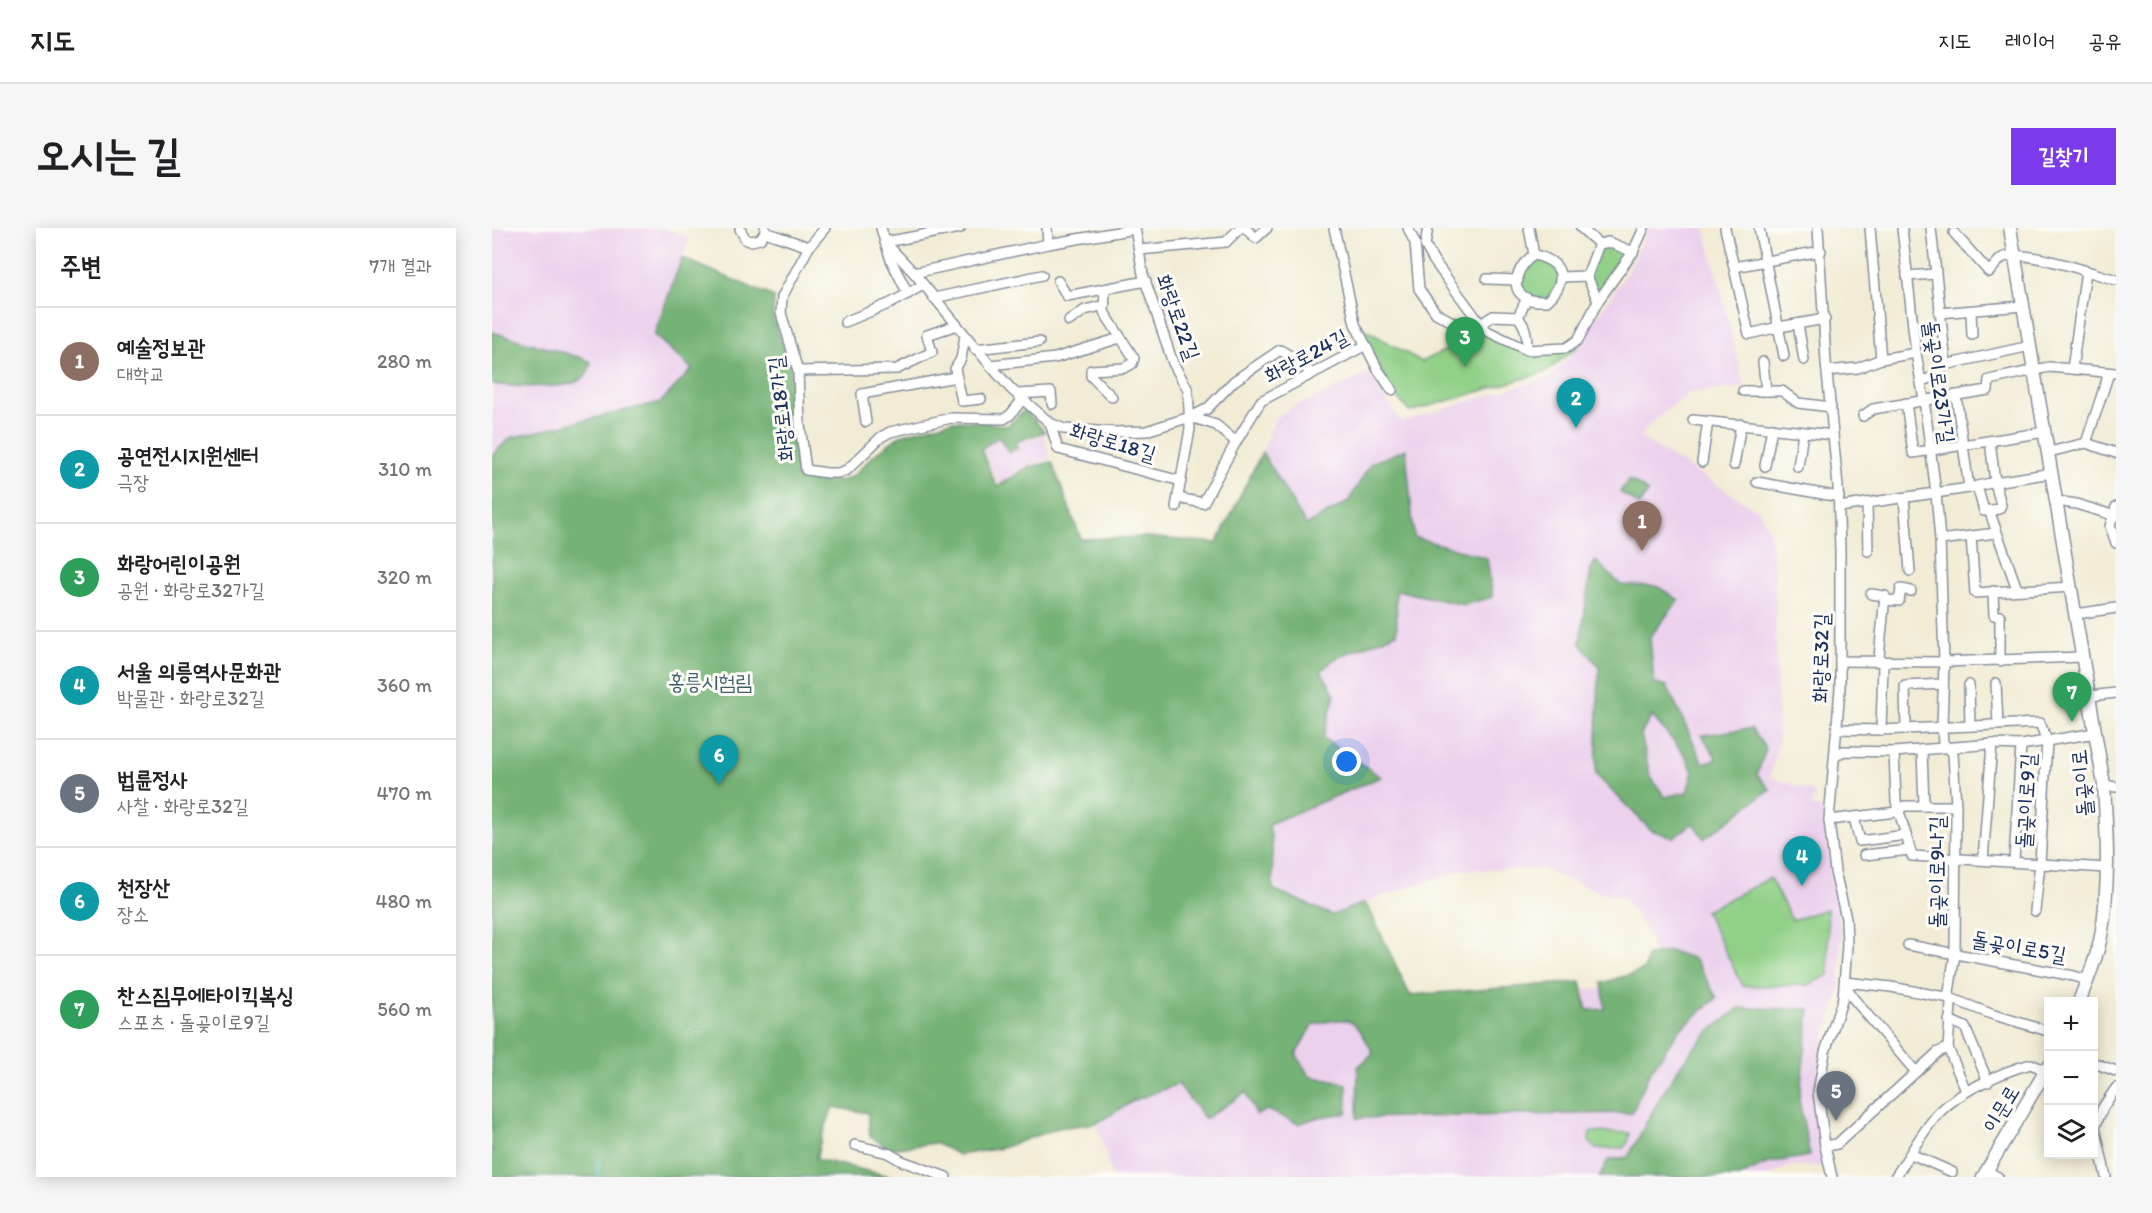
<!DOCTYPE html>
<html lang="ko">
<head>
<meta charset="utf-8">
<style>
  :root { --surface:#fff; --page:#f6f6f6; --text:#202124; --muted:#757577; --line:#e0e0e0; --accent:#7c3aed }
  body { margin:0; font-family:Itim,"Poor Story",sans-serif; background:var(--page); color:var(--text) }
  .controls { position:absolute; right:18px; bottom:18px; display:grid; overflow:hidden; border-radius:0px; box-shadow:0 3px 15px #0003 }
  .controls button { width:54px; height:54px; display:grid; place-items:center; padding:0; border:0; border-bottom:2px solid var(--line); background:var(--surface); color:var(--text); font:30px sans-serif }
  .you { position:absolute; left:855px; top:534px; width:21px; height:21px; margin:-15px; border:4px solid #fff; border-radius:50%; background:#1a73e8; box-shadow:0 0 0 9px #1a73e833 }
  .badge { display:grid; place-items:center; width:39px; height:39px; border-radius:50%; background:var(--accent); color:#fff; font-size:20px; font-weight:700 }
  .pin { position:absolute; translate:-50% -50px; filter:drop-shadow(0 2px 3px #0008) }
  .pin::after { content:''; position:absolute; top:32px; width:21px; height:18px; background:inherit; clip-path:polygon(0 0,100% 0,50% 100%) }
  .list { margin:0; padding:0; list-style:none }
  h2 { display:flex; justify-content:space-between; align-items:center; height:78px; margin:0; padding:0 24px; font-size:26px }
  h2 small { font-size:20px; font-weight:400; color:var(--muted) }
  .list li { display:grid; grid-template-columns:39px 1fr auto; gap:18px; align-items:center; box-sizing:border-box; height:108px; padding:0 24px; border-top:2px solid var(--line) }
  .list b { display:block; font-size:22px; white-space:nowrap }
  .list p { margin:0; font-size:20px; white-space:nowrap; color:var(--muted) }
  .list em { font-size:20px; font-style:normal; color:var(--muted) }
  .icon { flex:none; width:33px; height:33px; fill:none; stroke:currentColor; stroke-width:2; stroke-linecap:round; stroke-linejoin:round }
  .map { position:relative; flex:none; width:1624px; height:949px; overflow:hidden; border-radius:0px }
  header { display:flex; align-items:center; gap:36px; box-sizing:border-box; height:84px; padding:0 30px; background:var(--surface); border-bottom:2px solid var(--line) }
  header strong { font-size:28px }
  nav { display:flex; gap:33px; margin-inline-start:auto; font-size:21px }
  .intro { display:flex; align-items:center; justify-content:space-between; box-sizing:border-box; height:144px; padding:0 36px }
  h1 { margin:0; font-size:42px }
  .button { padding:15px 27px; border-radius:0px; background:var(--accent); color:#fff; font-size:21px; font-weight:700 }
  main { display:flex; gap:36px; padding:0 36px }
  aside { flex:1; background:var(--surface); border-radius:0px; box-shadow:0 3px 15px #0003 }
  .map>svg:first-child { display:block }
  .built { fill:#ebd1ec }
  .green { fill:#91d087; stroke:#568072; stroke-width:1.5 }
  .forest { fill:#74b274; stroke:#487069; stroke-width:1.5; fill-rule:evenodd }
  .lines { fill:none; stroke-linecap:round; stroke-linejoin:round }
  .stream { stroke:#5ac8cf; stroke-width:2 }
  .minor-casing { stroke:#868e9a; stroke-width:12 }
  .major-casing { stroke:#868e9a; stroke-width:15 }
  .minor { stroke:#fff; stroke-width:9 }
  .major { stroke:#fff; stroke-width:12 }
  .labels { text-anchor:middle; stroke-width:6; stroke-linejoin:round; paint-order:stroke }
  .street-label { font-size:21px; fill:#1b2f5e; stroke:#fdfcf7 }
  .park-label { font-size:21px; fill:#3e5f6a; stroke:#fdfcf7 }
</style>
</head>
<body>
<header>
<strong>지도</strong>
<nav><a>지도</a><a>레이어</a><a>공유</a></nav>
</header>
<div class="intro"><h1>오시는 길</h1><a class="button">길찾기</a></div>
<main>
<aside>
<h2>주변<small>7개 결과</small></h2>
<ul class="list">
<li><span class="badge" style="background:#8d6e63">1</span><div><b>예술정보관</b><p>대학교</p></div><em>280 m</em></li>
<li><span class="badge" style="background:#0f9aa8">2</span><div><b>공연전시지원센터</b><p>극장</p></div><em>310 m</em></li>
<li><span class="badge" style="background:#2e9e5b">3</span><div><b>화랑어린이공원</b><p>공원 · 화랑로32가길</p></div><em>320 m</em></li>
<li><span class="badge" style="background:#0f9aa8">4</span><div><b>서울 의릉역사문화관</b><p>박물관 · 화랑로32길</p></div><em>360 m</em></li>
<li><span class="badge" style="background:#6b7280">5</span><div><b>법륜정사</b><p>사찰 · 화랑로32길</p></div><em>470 m</em></li>
<li><span class="badge" style="background:#0f9aa8">6</span><div><b>천장산</b><p>장소</p></div><em>480 m</em></li>
<li><span class="badge" style="background:#2e9e5b">7</span><div><b>찬스짐무에타이킥복싱</b><p>스포츠 · 돌곶이로9길</p></div><em>560 m</em></li>
</ul>
</aside>
<div class="map">
<svg width="1624" height="949" viewBox="0 0 1624 949">
  <rect width="100%" height="100%" fill="#fdfcf7"/>
  <filter id="ink" filterUnits="userSpaceOnUse"><feTurbulence type="fractalNoise" baseFrequency=".0167" numOctaves="2"/><feDisplacementMap in="SourceGraphic" scale="12" xChannelSelector="R" yChannelSelector="G"/><feConvolveMatrix kernelMatrix="1 2 1 2 8 2 1 2 1" color-interpolation-filters="sRGB"/></filter>
  <filter id="wash" filterUnits="userSpaceOnUse"><feTurbulence type="fractalNoise" baseFrequency=".008" numOctaves="4" result="noise"/><feDisplacementMap in="SourceGraphic" scale="24" xChannelSelector="R" yChannelSelector="G"/><feGaussianBlur stdDeviation="1.35" result="paint"/><feColorMatrix in="noise" values="0 0 0 0 0 0 0 0 0 0 0 0 0 0 0 0 0 1.4 0 .05"/><feComposite in="paint" operator="in"/></filter>
  <g filter="url(#wash)">
    <rect width="100%" height="100%" fill="#f2ecd6"/>
    <g class="built">
      <path d="M0,0h173l24,11 -35,96 38,33 -31,34 -151,36 -18,17z"/>
      <path d="M1156,0h57l40,159 -56,6 -38,30 -11,14 119,74 10,17 6,49 3,166 -8,34 45,16 -4,13 14,4 6,67 11,56 -3,62 -19,56 -5,44 10,71h-35l-23,11h-655l-15,-54 194,-118 311,-17 52,-12 -3,-37 -27,-41 -25,-6 -57,-23 -81,1 -96,32 -35,14 -55,-28 -6,-63 54,-87 12,-44 -14,-23 15,-13 61,-25 -1,-43 68,15 23,-47 -73,-20 -43,-75 -22,39 -43,23 -44,-73 13,-34 16,-10 83,-37 7,21 20,30 151,-46 25,-29 51,-76z"/>
      <path d="M552,207l6,24 -22,6 -29,19 -16,-35 16,-11 10,17 11,-6 -2,-6z"/>
    </g>
    <g class="green">
      <path d="M1107,16l34,8 -35,49 -11,-25z"/>
      <path d="M1053,29l16,20 -14,24 -24,-5 -5,-25 6,-9z"/>
      <path d="M863,96l67,38 63,-32 42,20 39,-2 12,-8 -1,7 -31,25 -137,40 -17,-22z"/>
      <path d="M1278,650l22,42 35,-11 2,66 -21,10 -65,1 -38,-75z"/>
      <path d="M1098,904l40,1 -2,9 -5,6 -27,1 -7,-8z"/>
    </g>
    <g class="forest">
      <path d="M190,30l92,39 -1,20 18,53v53l8,56 41,2 13,-5 22,-22 26,-19 50,-14 34,1 22,4 18,-16 20,22 -29,10 2,6 -9,5 -10,-16 -18,12 16,38 31,-20 24,-5 29,77 65,-2 71,6 45,-91 44,73 42,-23 23,-39 35,-14 8,88 73,21 6,39 -29,8 -68,-15 1,43 -61,25 -15,13 14,23 -12,44 58,39 -112,47 3,18 1,47 59,26 32,-12 5,6 41,86 171,-13 6,28 18,-1 -3,-26 42,-13 3,-14 24,-5 24,8 22,39 -38,32 -30,44 -17,39 -275,5 1,-51 15,-14c-20,-36 -18,-38 -60,-28l-17,29 13,22 38,8v29l-28,4 -20,7 -32,-14 -11,5 -10,-23 -41,27 -27,-35 -43,16 -38,23 -39,5 -56,20 -43,7 -24,-12 -46,6 -19,-13 -2,-23 -35,-6 -12,32 -5,20 78,18h-402v-722l18,-17 151,-36 31,-33 -38,-34z"/>
      <path d="M0,104l90,26 9,4c-2,9 -4,15 -13,19 -14,8 -70,6 -86,3z"/>
      <path d="M1137,251l19,13 -9,13 -19,-13z"/>
      <path d="M1104,333l25,24 36,1 22,14 -29,37 4,46 13,3 36,77 14,-4 -15,-24 49,-7 15,21 -9,26 13,14 -66,50 -11,-16 -19,15 -23,-8 -55,-55 3,-108 -19,-24 11,-74zM1160,488l33,39 8,17 -6,20 -22,5 -15,-21 -9,-42z"/>
      <path d="M1247,780l71,1 -11,91 11,56 -42,7 -29,14h-140l9,-17 20,-3c22,-40 43,-86 75,-119 11,-11 24,-20 36,-30z"/>
    </g>
    <g class="lines">
      <path class="stream" d="M106,931v18"/>
    </g>
  </g>
  <g filter="url(#ink)">
    <g class="lines">
      <g class="minor-casing">
        <g id="minor">
          <path d="M273,0v4l44,15"/>
          <path d="M333,0l-16,19 -27,50 -1,16 17,58 2,54 6,45 21,3h11l9,-3 34,-33 9,-5 61,-14 53,1 6,-4 13,-16"/>
          <path d="M389,0l4,14 29,31 76,92 21,24 39,34 14,6 51,3 31,-1 44,-14 17,-8 27,-28 46,-31 16,9 15,14"/>
          <path d="M555,0l1,16"/>
          <path d="M643,0l8,46 30,89 15,27 2,39 -14,78"/>
          <path d="M753,0l11,10 11,-10"/>
          <path d="M842,0l21,96 22,44 15,22"/>
          <path d="M916,0l7,15 4,46 17,24 33,18 3,5"/>
          <path d="M936,0l-3,17 9,16 51,69 42,20 39,-2 12,-8 20,-39 35,-49 11,-24"/>
          <path d="M1037,0l5,27"/>
          <path d="M1233,0l24,106 30,-7 46,-8"/>
          <path d="M1267,0l25,128"/>
          <path d="M1326,0l8,134 12,124 2,64v139l-11,131 6,52 11,46 1,28 -4,52 -18,54 -7,40 7,54 7,31"/>
          <path d="M1378,0l11,131"/>
          <path d="M1439,0l15,136"/>
          <path d="M248,1l6,11 5,1 9,-2 5,-7"/>
          <path d="M1462,5l35,39c4,-4 9,-11 13,-14 18,-11 93,16 114,22"/>
          <path d="M1107,16l10,-2 24,10"/>
          <path d="M647,22l87,-8 14,-14"/>
          <path d="M1042,27c29,6 35,26 13,46 -8,0 -17,1 -24,-5 -15,-11 -2,-33 11,-41z"/>
          <path d="M1242,39l87,-16"/>
          <path d="M422,45l134,-29 87,-15"/>
          <path d="M1095,48l11,25"/>
          <path d="M1415,48l28,-2"/>
          <path d="M1069,49l26,-1 12,-32 -18,-16"/>
          <path d="M995,51l31,1"/>
          <path d="M566,53l9,15 79,-15"/>
          <path d="M613,61l-1,23 30,46 -2,6 -8,4 -33,2v6l21,21"/>
          <path d="M416,66l-17,-34 -6,-18 75,-14"/>
          <path d="M442,70l108,-23"/>
          <path d="M1479,83l1,24"/>
          <path d="M1447,85l84,-7"/>
          <path d="M577,93l16,-11 20,-5"/>
          <path d="M353,94l46,-19 32,-18"/>
          <path d="M989,96l12,-8 25,1"/>
          <path d="M1306,96l6,36"/>
          <path d="M473,108l-4,23 -6,10 7,32 19,-2"/>
          <path d="M483,121l64,-7"/>
          <path d="M1035,122c0,-13 0,-22 -9,-33l9,-19"/>
          <path d="M1271,134l3,29"/>
          <path d="M498,137l65,-7 65,-20"/>
          <path d="M1580,141l14,-98"/>
          <path d="M306,143l99,-2 35,-17 -5,-17 30,-10"/>
          <path d="M1335,143l31,-3 23,-9 35,-6"/>
          <path d="M1429,153l20,-6 -1,-9 90,-20"/>
          <path d="M1251,163h39l16,12 33,4"/>
          <path d="M526,166l33,-2 1,12"/>
          <path d="M1464,167l13,93"/>
          <path d="M1414,175l7,50 132,-21"/>
          <path d="M1371,188l10,-7 115,-19 1,-10 60,-13 67,6"/>
          <path d="M698,189l26,8 20,17"/>
          <path d="M1201,192l140,15"/>
          <path d="M374,194l-4,-28 94,-17"/>
          <path d="M558,195l8,26 123,32"/>
          <path d="M1594,215l23,-70"/>
          <path d="M1557,224l37,-9 30,10"/>
          <path d="M1210,234l6,-41"/>
          <path d="M1242,237l7,-41"/>
          <path d="M1273,238l7,-38"/>
          <path d="M1306,239l5,-35"/>
          <path d="M1265,254l82,15"/>
          <path d="M1485,258l7,25 15,-2 2,-4 -6,-23 -5,-41"/>
          <path d="M686,270l25,5 33,-61 25,-41 105,-56"/>
          <path d="M1412,270l6,73"/>
          <path d="M1565,273l19,3 40,12"/>
          <path d="M1375,275l1,48"/>
          <path d="M1347,279l130,-19 26,-6 57,-9"/>
          <path d="M1624,279l-6,19 6,17"/>
          <path d="M1497,282l28,79"/>
          <path d="M1479,308l4,57 96,-6"/>
          <path d="M1448,312l56,-7"/>
          <path d="M1501,363l1,24 6,1v45"/>
          <path d="M1379,366l14,2 -6,61 4,7 -2,66"/>
          <path d="M1392,372l15,1 2,-12 10,2"/>
          <path d="M1584,386l40,-6"/>
          <path d="M1348,433l104,1 139,-5"/>
          <path d="M1504,455l2,42"/>
          <path d="M1477,457l1,41"/>
          <path d="M1598,468l26,-3"/>
          <path d="M1345,501l44,1 159,-7 7,18 -7,122 -5,48"/>
          <path d="M1414,501l-1,-43 38,-2"/>
          <path d="M1430,522l2,56"/>
          <path d="M1402,524l2,49 16,55 195,12"/>
          <path d="M1343,529l8,-6 51,1 98,-8 29,1 75,-12"/>
          <path d="M1612,557l12,2"/>
          <path d="M1362,590l6,23 46,-6"/>
          <path d="M1337,592l67,-8 8,-6h52"/>
          <path d="M1372,627l46,-5"/>
          <path d="M1491,632l9,-116"/>
          <path d="M1522,633l7,-116"/>
          <path d="M1416,717l166,31 13,4"/>
          <path d="M1353,754l46,5 59,11 41,16 57,17"/>
          <path d="M1353,755l8,15 63,74"/>
          <path d="M1457,792l16,7 23,55"/>
          <path d="M1456,820l18,43"/>
          <path d="M1602,835l22,8"/>
          <path d="M363,917l33,8 14,8 44,16"/>
          <path d="M1333,918l12,-2 101,-92 10,-4 3,-44 -2,-12 6,-38 1,-148 -3,-53 -10,-10 -1,-15 2,-66 -4,-122 -4,-47 -12,-93 -8,-47 -14,-125"/>
          <path d="M1419,926l41,18"/>
          <path d="M1495,943l11,6"/>
          <path d="M1403,949c14,-20 26,-44 42,-62 19,-22 66,-44 94,-51l15,7"/>
          <path d="M1614,949l-11,-50 8,-20 13,-19"/>
        </g>
      </g>
      <g class="major-casing">
        <g id="major">
          <path d="M1518,0l94,557c3,50 6,101 -3,151 -4,23 -14,44 -22,66"/>
          <path d="M1491,949l65,-110"/>
        </g>
      </g>
      <use href="#minor" class="minor"/>
      <use href="#major" class="major"/>
    </g>
  </g>
  <g class="labels">
    <g class="street-label">
      <text transform="translate(686 89) rotate(70)" y="7">화랑로22길</text>
      <text transform="translate(814 128) rotate(-28)" y="7">화랑로24길</text>
      <text transform="translate(1447 154) rotate(82)" y="7">돌곶이로23가길</text>
      <text transform="translate(289 181) rotate(-96)" y="7">화랑로18가길</text>
      <text transform="translate(621 214) rotate(17)" y="7">화랑로18길</text>
      <text transform="translate(1329 430) rotate(-89)" y="7">화랑로32길</text>
      <text transform="translate(1590 555) rotate(-96)" y="7">돌곶이로</text>
      <text transform="translate(1534 573) rotate(-87)" y="7">돌곶이로9길</text>
      <text transform="translate(1445 644) rotate(-90)" y="7">돌곶이로9나길</text>
      <text transform="translate(1527 719) rotate(10)" y="7">돌곶이로5길</text>
      <text transform="translate(1509 881) rotate(-59)" y="7">이문로</text>
    </g>
    <g class="park-label">
      <text x="218" y="461">홍릉시험림</text>
    </g>
  </g>
</svg>
<div class="controls">
<button>+</button>
<button>−</button>
<button><svg class="icon" aria-label="layers" viewBox="0 0 24 24"><path d="M12 4l9 5-9 5-9-5zM3 14l9 5 9-5"/></svg></button>
</div>
<div class="you"></div>
<div class="pin badge" style="left:1150px;top:323px;background:#8d6e63">1</div>
<div class="pin badge" style="left:1084px;top:200px;background:#0f9aa8">2</div>
<div class="pin badge" style="left:973px;top:139px;background:#2e9e5b">3</div>
<div class="pin badge" style="left:1310px;top:658px;background:#0f9aa8">4</div>
<div class="pin badge" style="left:1344px;top:893px;background:#6b7280">5</div>
<div class="pin badge" style="left:227px;top:557px;background:#0f9aa8">6</div>
<div class="pin badge" style="left:1580px;top:494px;background:#2e9e5b">7</div>
</div>
</main>
</body>
</html>
